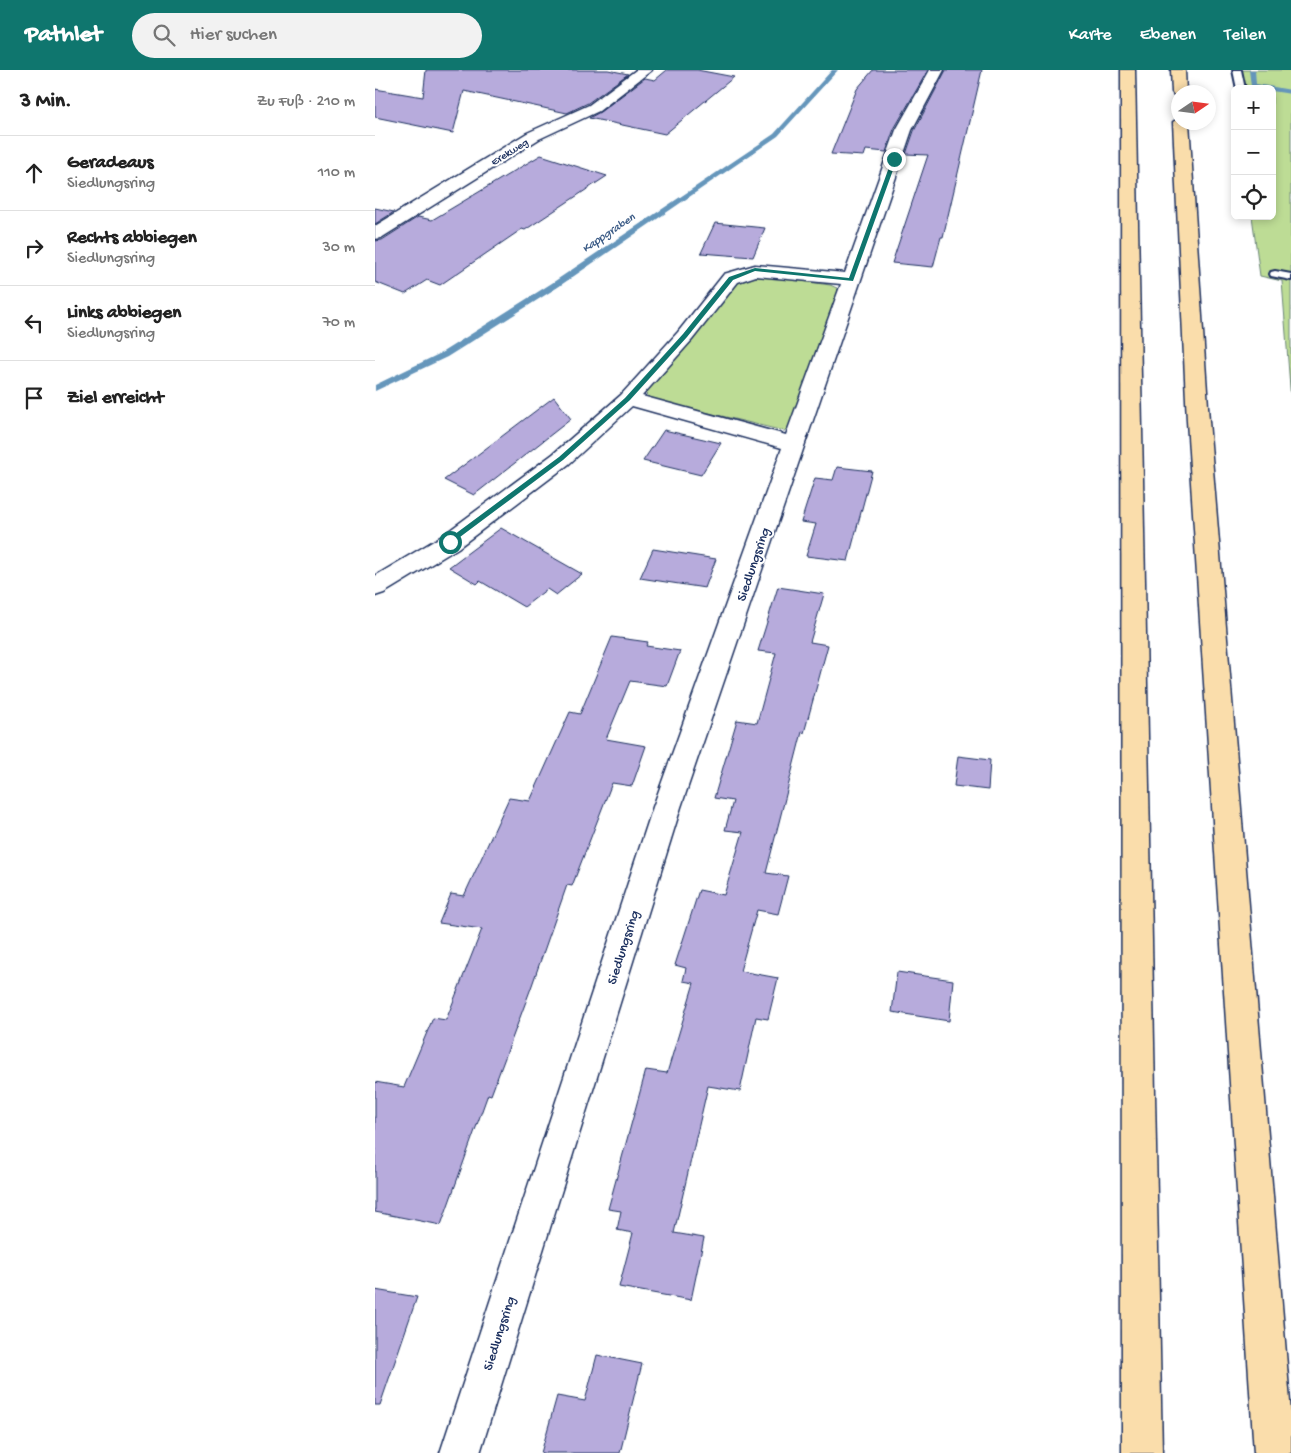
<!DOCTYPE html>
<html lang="de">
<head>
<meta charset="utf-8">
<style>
  :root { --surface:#fff; --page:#f2f2f2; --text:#222; --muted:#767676; --line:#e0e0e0; --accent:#0f766e }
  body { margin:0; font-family:"Gochi Hand",sans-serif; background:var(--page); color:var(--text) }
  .controls { position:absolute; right:15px; top:15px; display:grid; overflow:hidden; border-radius:8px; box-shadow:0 2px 8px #0003 }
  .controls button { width:45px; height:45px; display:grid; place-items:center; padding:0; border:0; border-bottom:1px solid var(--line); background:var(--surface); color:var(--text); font:25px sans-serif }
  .compass { position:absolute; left:796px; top:15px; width:45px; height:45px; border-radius:50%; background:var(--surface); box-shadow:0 2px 8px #0003; rotate:77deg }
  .stop { position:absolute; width:15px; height:15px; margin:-11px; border:4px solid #0f766e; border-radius:50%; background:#fff }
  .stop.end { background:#0f766e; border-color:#fff; box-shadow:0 1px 5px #0008 }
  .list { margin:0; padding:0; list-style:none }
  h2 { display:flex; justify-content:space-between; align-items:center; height:65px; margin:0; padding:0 20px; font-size:21px }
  h2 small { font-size:16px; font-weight:400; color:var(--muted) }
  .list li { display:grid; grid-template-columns:32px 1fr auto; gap:15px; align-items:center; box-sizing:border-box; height:75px; padding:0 20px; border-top:1px solid var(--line) }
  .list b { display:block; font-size:19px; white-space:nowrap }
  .list p { margin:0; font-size:16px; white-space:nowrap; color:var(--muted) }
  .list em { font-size:16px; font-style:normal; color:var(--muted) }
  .icon { flex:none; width:28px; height:28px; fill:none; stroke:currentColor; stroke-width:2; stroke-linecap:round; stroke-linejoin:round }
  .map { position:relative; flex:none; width:916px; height:1383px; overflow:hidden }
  header { display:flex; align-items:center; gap:30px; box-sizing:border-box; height:70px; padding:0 25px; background:var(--accent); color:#fff }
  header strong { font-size:24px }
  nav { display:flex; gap:28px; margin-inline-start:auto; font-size:18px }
  .search { width:350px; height:45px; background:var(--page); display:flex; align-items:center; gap:12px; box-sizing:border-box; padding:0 18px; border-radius:28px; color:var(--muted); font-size:19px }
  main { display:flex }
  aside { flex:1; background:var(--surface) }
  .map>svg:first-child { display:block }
  .green { fill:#bddc95; stroke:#6c867a }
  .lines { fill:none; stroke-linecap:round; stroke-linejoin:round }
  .stream { fill:#6596bb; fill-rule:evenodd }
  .building { fill:#b7abdc; stroke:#1b2f5e }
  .lane-casing { stroke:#1b2f5e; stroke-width:4 }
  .street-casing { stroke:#1b2f5e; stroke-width:3 }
  .highway-casing { stroke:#1b2f5e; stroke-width:3 }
  .lane { fill:#fff; fill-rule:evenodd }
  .street { fill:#fff; fill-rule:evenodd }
  .highway { fill:#faddab; fill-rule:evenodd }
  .route { fill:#0f766e }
  .labels { text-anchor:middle; stroke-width:4; stroke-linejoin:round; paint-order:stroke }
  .far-street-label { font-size:11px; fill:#1b2f5e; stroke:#fff }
  .far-water-label { font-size:12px; font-style:italic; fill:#3a5a85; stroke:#fff }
  .street-label { font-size:14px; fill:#1b2f5e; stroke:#fff }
</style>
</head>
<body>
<header>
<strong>Pathlet</strong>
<div class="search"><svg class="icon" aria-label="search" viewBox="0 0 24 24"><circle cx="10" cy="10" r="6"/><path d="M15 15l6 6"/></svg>Hier suchen</div>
<nav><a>Karte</a><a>Ebenen</a><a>Teilen</a></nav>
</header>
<main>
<aside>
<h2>3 Min.<small>Zu Fuß · 210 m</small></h2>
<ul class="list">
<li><svg class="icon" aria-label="ahead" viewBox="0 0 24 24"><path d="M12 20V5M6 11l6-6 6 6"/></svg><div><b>Geradeaus</b><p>Siedlungsring</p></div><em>110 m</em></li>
<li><svg class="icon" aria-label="right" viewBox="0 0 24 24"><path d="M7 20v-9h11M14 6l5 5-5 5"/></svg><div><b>Rechts abbiegen</b><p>Siedlungsring</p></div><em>30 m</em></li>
<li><svg class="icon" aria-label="left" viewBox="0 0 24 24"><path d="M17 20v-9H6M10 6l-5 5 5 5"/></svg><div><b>Links abbiegen</b><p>Siedlungsring</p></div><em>70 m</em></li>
<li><svg class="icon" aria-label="arrive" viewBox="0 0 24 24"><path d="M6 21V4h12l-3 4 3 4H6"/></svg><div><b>Ziel erreicht</b></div></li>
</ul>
</aside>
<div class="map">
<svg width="916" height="1383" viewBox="0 0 916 1383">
  <rect width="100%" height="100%" fill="#fff"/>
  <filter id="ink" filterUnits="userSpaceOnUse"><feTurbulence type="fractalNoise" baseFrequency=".02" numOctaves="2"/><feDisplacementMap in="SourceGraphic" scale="10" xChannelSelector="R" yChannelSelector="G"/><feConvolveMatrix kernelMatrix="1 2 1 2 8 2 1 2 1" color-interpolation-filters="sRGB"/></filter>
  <g filter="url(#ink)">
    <g class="green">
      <path d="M860,0h56v331l-9,-120 -22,-5 -8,-60h20v-127h-36z"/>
      <path d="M383,205l72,10 7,3 2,6 -48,135 -7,2 -133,-32 -5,-5 3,-7 87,-105 11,-5z"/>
    </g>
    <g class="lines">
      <g class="stream">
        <path d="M457,0h6l-60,66 -220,151 -111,70 -72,34v-6l66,-32 111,-70 222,-149z"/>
        <path d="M874,0h6l1,14 35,6v4l-19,-3v-2l-21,-3z"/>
      </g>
    </g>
    <g class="building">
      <path d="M51,0h182l20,4 -40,29 -21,10 -103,-22 -11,42 -78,-16v-28l48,8z"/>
      <path d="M292,0h30l37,7 -69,57 -76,-16 11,-6 45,-34 10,2z"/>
      <path d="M498,0h55l-34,59 -8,23 -20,-2 -2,6 -33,-2 26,-65z"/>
      <path d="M571,0h36l-39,167h-2l-8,30 -41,-4 36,-108 -22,-1 8,-23z"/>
      <path d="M166,85l66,21 -82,54 -3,-1 -82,56 -13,-5 -22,14 -30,-12v-41l7,-1 36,-23 14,3z"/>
      <path d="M0,138l19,4 -19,12z"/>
      <path d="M340,153l50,5 -12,29 -52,-4z"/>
      <path d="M179,327l17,22 -97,76 -30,-15z"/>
      <path d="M289,360l57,13 -20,32 -58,-14z"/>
      <path d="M462,397l35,4 -24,90 -42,-5 10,-32 -15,-2 14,-44 18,2z"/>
      <path d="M126,458l81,46 -26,21 -9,-6 -23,18 -44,-26 -3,3 -28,-17z"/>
      <path d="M278,479l63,10 -11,29 -65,-10z"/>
      <path d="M403,517l46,7 -14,48 18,3 -24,88 -2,-1 -36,141 22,3 -10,38 -21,-4 -17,61 38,7 -10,41 -12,-2 -16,74 -32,-5 -34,147 30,5 -13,62 -72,-13 14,-54 -16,-3 4,-19 -13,-2 38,-139 21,3 27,-90 -11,-2 3,-13 -11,-3 24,-75 25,5 19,-63 -18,-2 8,-29 -19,-3 23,-78 20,3 19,-70 -18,-2z"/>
      <path d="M237,567l36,5 -2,4 34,5 -13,35 -37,-5 -24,58 40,7 -14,40 -20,-3 -40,103 -5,-1 -36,103 -40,107 -3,-1 -47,131 -66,-13v-130l29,5 29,-69 13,2 36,-91 -43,-6 12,-29 13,2 45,-98 21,3 40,-89 10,2z"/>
      <path d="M583,686l32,4 -2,30 -34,-4z"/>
      <path d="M522,902l56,8 -4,41 -57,-9z"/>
      <path d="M0,1220l42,7 -37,108h-5z"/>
      <path d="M222,1285l45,9 -22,89h-79l16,-57 28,5z"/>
    </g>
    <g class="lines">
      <g class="lane-casing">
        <g id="lane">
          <path d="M858,0h8l4,19h-8z"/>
          <path d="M900,201l16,3v6l-20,-4 -1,-2 1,-2z"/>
        </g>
      </g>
      <g class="street-casing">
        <g id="street">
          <path d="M261,0h16l-53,41 -60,28 -158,99 -6,1v-13l152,-93 62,-28z"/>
          <path d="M555,0h14l-32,60 -231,677 -201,646h-40l213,-646 129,-359 -150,-42 -63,58 -111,84 -74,45 -9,3v-20l67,-40 111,-82 68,-59 57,-63 46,-58 31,-9 90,8 51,-143zM381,206l85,8 -55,151 -144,-39 50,-56 46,-58z"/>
        </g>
      </g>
      <g class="highway-casing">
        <g id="highway">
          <path d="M746,0h14l27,1383h-40z"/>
          <path d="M796,0h14l1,22h-7v4l-5,-1 -2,-3z"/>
          <path d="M804,48v4h10l20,299 82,993v39h-37l-67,-1032 -14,-299z"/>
        </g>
      </g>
      <use href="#lane" class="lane"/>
      <use href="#street" class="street"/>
      <use href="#highway" class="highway"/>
    </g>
  </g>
  <path class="route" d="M519,87l3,2 -44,122 -98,-10 -22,9 -46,57 -57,63 -67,60 -111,83h-5v-3l112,-83 66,-59 58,-64 46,-57 26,-9 94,10 43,-119z"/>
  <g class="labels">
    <g class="far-street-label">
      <text transform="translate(134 81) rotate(-32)" y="4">Erekweg</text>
    </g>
    <g class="far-water-label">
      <text transform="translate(233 162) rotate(-34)" y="4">Kappgraben</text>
    </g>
    <g class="street-label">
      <text transform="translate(377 494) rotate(-71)" y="5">Siedlungsring</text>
      <text transform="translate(247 877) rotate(-72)" y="5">Siedlungsring</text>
      <text transform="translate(123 1263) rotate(-72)" y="5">Siedlungsring</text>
    </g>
  </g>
</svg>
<div class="controls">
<button>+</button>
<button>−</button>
<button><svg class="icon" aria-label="locate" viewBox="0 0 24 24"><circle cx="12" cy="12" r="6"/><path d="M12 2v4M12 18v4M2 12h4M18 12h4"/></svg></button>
</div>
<svg class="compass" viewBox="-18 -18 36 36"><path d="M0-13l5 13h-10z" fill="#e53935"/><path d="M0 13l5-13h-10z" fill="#767676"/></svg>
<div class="stop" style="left:75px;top:472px"></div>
<div class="stop end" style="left:519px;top:89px"></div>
</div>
</main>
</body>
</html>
